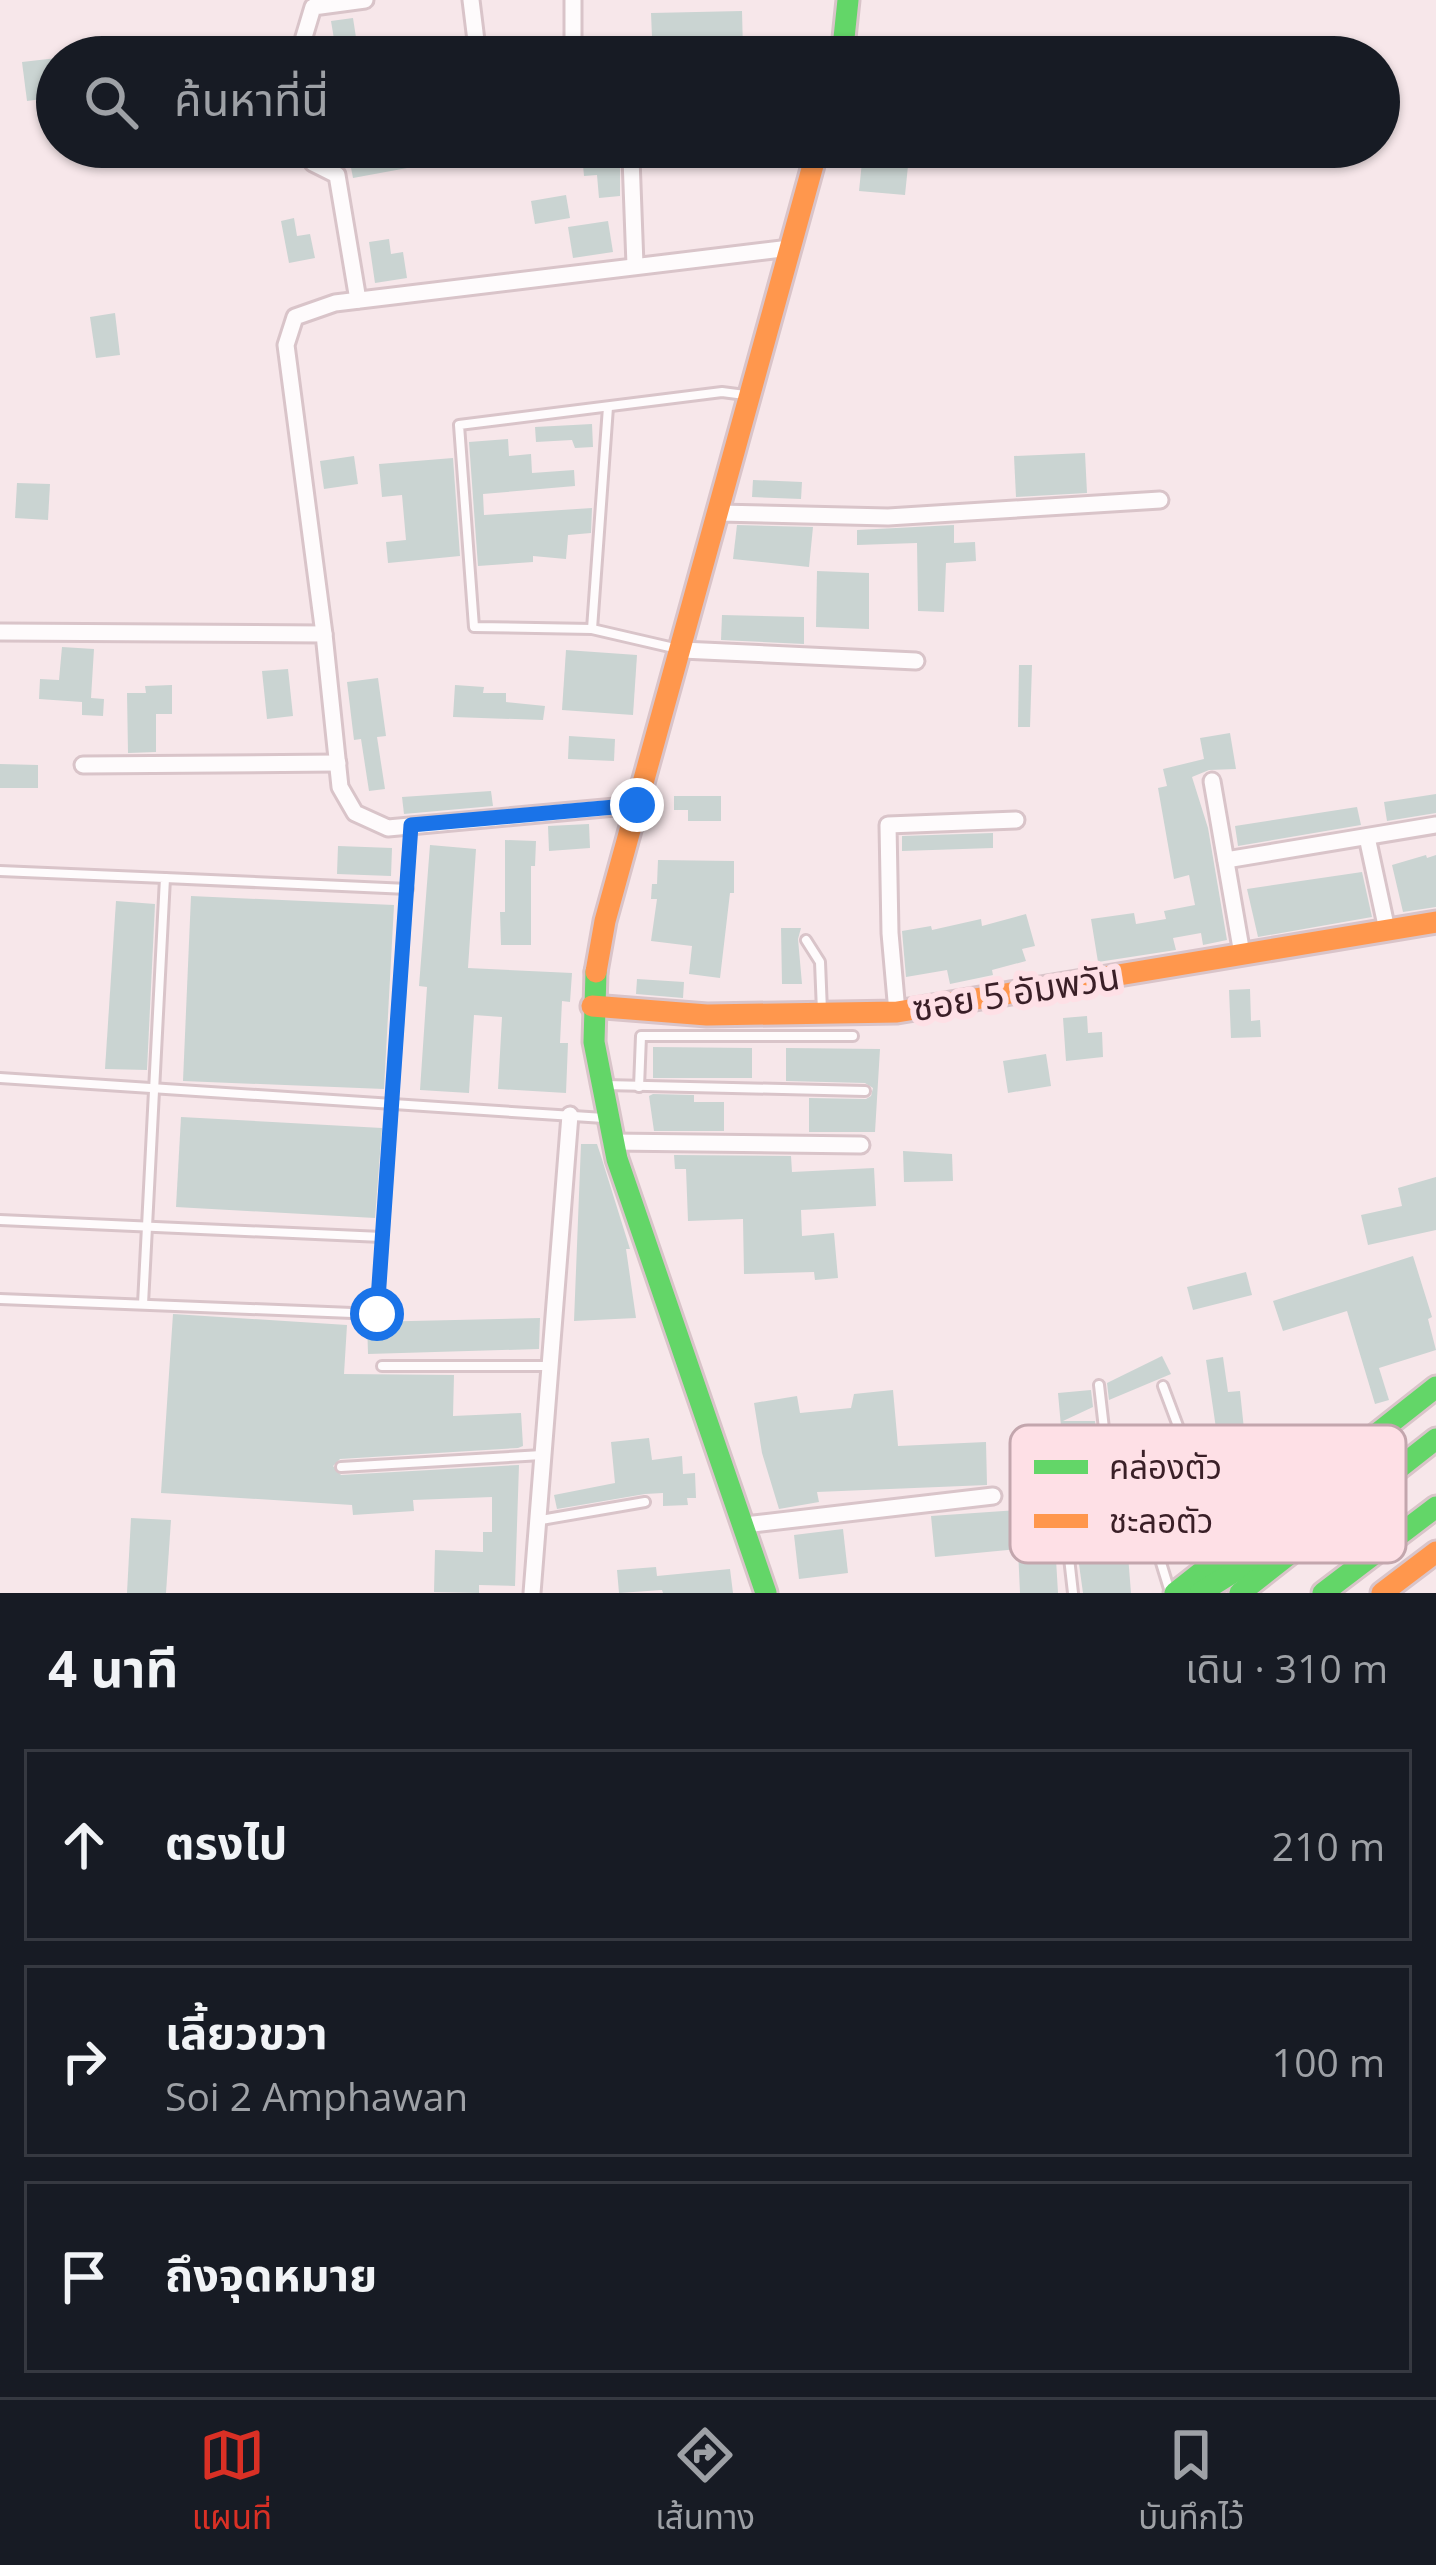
<!DOCTYPE html>
<html lang="th">
<head>
<meta charset="utf-8">
<style>
  :root { --surface:#171b24; --page:#20242c; --text:#f1f3f6; --muted:#9ea1a6; --line:#363941; --accent:#d93025 }
  body { margin:0; font-family:"Open Sans","Noto Sans Thai",sans-serif; background:var(--page); color:var(--text) }
  .stop { position:absolute; width:36px; height:36px; margin:-27px; border:9px solid #1a73e8; border-radius:50%; background:#fff }
  .stop.end { background:#1a73e8; border-color:#fff; box-shadow:0 3px 12px #0008 }
  .list { margin:0; padding:0; list-style:none }
  h2 { display:flex; justify-content:space-between; align-items:center; height:156px; margin:0; padding:0 48px; font-size:51px }
  h2 small { font-size:39px; font-weight:400; color:var(--muted) }
  .list li { display:grid; grid-template-columns:78px 1fr auto; gap:36px; align-items:center; box-sizing:border-box; height:192px; margin:0 24px 24px; padding:0 24px; border:3px solid var(--line); border-radius:0px }
  .list b { display:block; font-size:45px; white-space:nowrap }
  .list p { margin:0; font-size:39px; white-space:nowrap; color:var(--muted) }
  .list em { font-size:39px; font-style:normal; color:var(--muted) }
  .icon { flex:none; width:66px; height:66px; fill:none; stroke:currentColor; stroke-width:2; stroke-linecap:round; stroke-linejoin:round }
  .map { position:relative; flex:none; width:1436px; height:1593px; overflow:hidden }
  .search { position:absolute; background:var(--surface); box-shadow:0 3px 9px #0004; left:36px; right:36px; top:36px; height:132px; display:flex; align-items:center; gap:30px; box-sizing:border-box; padding:0 42px; border-radius:66px; color:var(--muted); font-size:45px }
  .sheet { height:804px; background:var(--surface) }
  nav { display:flex; justify-content:space-around; align-items:center; box-sizing:border-box; height:168px; border-top:3px solid var(--line); background:var(--surface); font-size:33px; color:var(--muted) }
  nav a { display:grid; justify-items:center; gap:6px }
  nav .on { color:var(--accent) }
  .map>svg:first-child { display:block }
  .building { fill:#cad4d2 }
  .lines { fill:none; stroke-linecap:round; stroke-linejoin:round }
  .lane-casing { stroke:#d9c4c9; stroke-width:14 }
  .street-casing { stroke:#d9c4c9; stroke-width:21 }
  .fast-casing { stroke:#d9c4c9; stroke-width:27 }
  .slow-casing { stroke:#d9c4c9; stroke-width:27 }
  .lane { stroke:#fefbfc; stroke-width:8 }
  .street { stroke:#fefbfc; stroke-width:15 }
  .fast { stroke:#63d668; stroke-width:21 }
  .slow { stroke:#ff974d; stroke-width:21 }
  .route { stroke:#1a73e8; stroke-width:15 }
  .labels { text-anchor:middle; stroke-width:12; stroke-linejoin:round; paint-order:stroke }
  .street-label { font-size:36px; fill:#3a1f27; stroke:#fee0e6 }
  .key { fill:#fee0e6; stroke:#c3a6ad; stroke-width:3 }
  .key-label { font-size:33px; fill:#3a1f27 }
</style>
</head>
<body>
<div class="map">
<svg width="1436" height="1593" viewBox="0 0 1436 1593">
  <rect width="100%" height="100%" fill="#f7e7ea"/>
  <g class="building">
    <path d="M742,11l1,39 -153,7 -1,-16 63,-4 -1,-24z"/>
    <path d="M353,18l6,39h-22l-6,-36z"/>
    <path d="M57,58v39l-30,4 -5,-39z"/>
    <path d="M347,147h135l1,7 -130,24z"/>
    <path d="M620,151v45l-21,2 -2,-23 -13,1 -2,-22z"/>
    <path d="M863,152l46,4 -4,39 -46,-4z"/>
    <path d="M566,195l4,23 -35,6 -4,-23z"/>
    <path d="M294,218l3,18 13,-2 5,24 -26,5 -8,-42z"/>
    <path d="M608,221l5,31 -40,6 -5,-31z"/>
    <path d="M389,239l2,15 12,-2 4,26 -32,5 -6,-41z"/>
    <path d="M115,313l5,42 -24,3 -6,-41z"/>
    <path d="M592,424l1,23 -18,1 -3,-8 -36,2 -1,-15z"/>
    <path d="M508,439l1,17 22,-2 1,19 42,-3 1,16 -92,8 1,21 108,-7 -1,25 -23,2 -2,24 -33,-3v6l-55,4 -9,-124z"/>
    <path d="M1085,453l2,40 -71,4 -2,-41z"/>
    <path d="M354,456l4,28 -34,5 -4,-28z"/>
    <path d="M453,458l7,98 -72,7 -2,-21 20,-2 -4,-45 -20,2 -3,-33z"/>
    <path d="M753,480l49,2 -1,17 -49,-2z"/>
    <path d="M17,483l33,1 -2,36 -33,-2z"/>
    <path d="M737,525l76,2 -4,40 -76,-8z"/>
    <path d="M954,525v18l21,-1 1,19 -30,2 -2,49 -26,-1 -1,-68 -60,2v-15z"/>
    <path d="M817,571l52,2v56l-53,-2z"/>
    <path d="M722,615l82,2v27l-83,-4z"/>
    <path d="M62,647l32,2 -3,49 13,1 -1,17 -21,-1v-13l-43,-3 1,-20 19,1z"/>
    <path d="M566,650l71,5 -4,60 -71,-5z"/>
    <path d="M1019,665h13l-2,62h-12z"/>
    <path d="M288,669l5,47 -26,3 -5,-48z"/>
    <path d="M378,678l8,58 -9,1 8,52 -16,2 -8,-52 -7,1 -7,-58z"/>
    <path d="M172,685v29h-16v38l-28,1 -1,-60h19l-1,-7z"/>
    <path d="M455,685l29,2 -1,6h23v9l39,4 -2,14 -90,-3z"/>
    <path d="M1230,733l6,36 -27,1 -17,7 16,51 19,112 -24,5 -2,-12 -28,5 3,12 -78,12 -7,-43 43,-6 2,11 30,-5 -2,-8 31,-6 -6,-30 -15,4 -16,-91 9,-2 -4,-17 41,-10 -4,-21z"/>
    <path d="M569,736l46,3 -1,22 -46,-2z"/>
    <path d="M0,764l38,1v23h-38z"/>
    <path d="M491,791l2,15 -89,8 -2,-17z"/>
    <path d="M1436,794v19l-49,8 -3,-19z"/>
    <path d="M674,796h47v25h-33v-11h-14z"/>
    <path d="M1357,807l4,18 -123,21 -3,-20z"/>
    <path d="M589,824l1,24 -41,3 -1,-25z"/>
    <path d="M993,833v15l-91,3v-15z"/>
    <path d="M505,840l31,1 -1,25h-4v79h-30l-1,-33h5z"/>
    <path d="M430,845l46,4 -8,119 104,5 -2,29 -8,-1 -2,42h8l-2,50 -68,-4 4,-72 -28,-2 -5,78 -49,-3 7,-103 -8,-1z"/>
    <path d="M338,846l54,2 -1,28 -54,-2z"/>
    <path d="M1426,855l1,3 9,-3v52l-33,5 -11,-47z"/>
    <path d="M658,860l76,1v32h-4l-10,85 -31,-4 3,-28 -41,-5 6,-42h-6l1,-15h5z"/>
    <path d="M1362,872l10,45 -114,20 -11,-48z"/>
    <path d="M191,896l203,9 -10,184 -201,-8z"/>
    <path d="M116,901l39,3 -8,166 -42,-1z"/>
    <path d="M1026,914l9,32 -13,3 4,12 -34,9 1,5 -43,9 -3,-14 -41,7 -4,-46 29,-5 1,4 49,-11 1,7z"/>
    <path d="M781,928h20l-3,11 4,45h-20z"/>
    <path d="M637,979l47,3 -1,16 -47,-4z"/>
    <path d="M1250,989l1,32 9,-1 1,17 -30,1 -2,-48z"/>
    <path d="M1087,1016l1,17 14,-1 1,25 -37,4 -3,-43z"/>
    <path d="M653,1047l99,1v30h-99z"/>
    <path d="M786,1048l94,1 -5,83h-66v-34l57,1 5,-3 2,-8 -8,-5 -79,-2z"/>
    <path d="M1046,1054l5,32 -43,7 -5,-32z"/>
    <path d="M653,1094l41,1v7h30v29h-70l-5,-35z"/>
    <path d="M181,1117l201,11 -7,90 -199,-11z"/>
    <path d="M581,1144h16l3,9 30,96h-4l10,69 -62,3z"/>
    <path d="M903,1151l49,3 1,27 -49,1z"/>
    <path d="M674,1155l117,1 1,16 82,-4 2,38 -75,4 1,26 32,-3 4,45 -23,2 -1,-8 -70,2 -1,-55 -55,2 -2,-52h-11z"/>
    <path d="M1436,1177v53l-68,15 -7,-30 41,-9 -4,-18z"/>
    <path d="M1413,1256l19,61 -4,2 8,31 -57,18 10,32 -14,4 -28,-93 -64,20 -10,-30z"/>
    <path d="M1246,1272l6,23 -59,15 -6,-23z"/>
    <path d="M173,1314l174,11 -3,49 110,1 -1,41 68,-3 2,33 -5,2 -178,11 -7,7 8,9 178,-10 -4,121 -36,-1v8l-45,-1 1,-42 48,2v-20h9v-35l-79,3 1,11 -61,4 -1,-10 -191,-12z"/>
    <path d="M540,1318l-1,31 -171,5 -1,-32z"/>
    <path d="M1162,1356l9,18 -62,26 -2,-17z"/>
    <path d="M1223,1357l5,35 12,-1 5,48 -27,3 -12,-82z"/>
    <path d="M893,1390l5,56 88,-4 1,43 -170,7 2,10 -40,7 -17,-56 -8,-50 43,-7 3,17 51,-5 3,-14z"/>
    <path d="M1091,1390l2,17 -30,14h32l8,72 -36,4 -2,-18 -42,1 -1,-41 12,1 -1,10 30,-1 -5,-56z"/>
    <path d="M649,1438l3,22 30,-4 1,18 12,-1 1,25h-9l1,7 -25,1v-13l-18,1 -88,15 -3,-14 61,-12 -4,-41z"/>
    <path d="M1059,1507l-3,8 5,44h-5l2,34h-38l-2,-44 -83,8 -4,-41z"/>
    <path d="M1125,1517l6,76h-48l-10,-72z"/>
    <path d="M131,1518l40,2 -5,73h-39z"/>
    <path d="M843,1529l5,44 -49,6 -5,-44z"/>
    <path d="M656,1567l1,9 73,-7 3,24h-70l-1,-3 -43,3 -2,-23z"/>
  </g>
  <g class="lines">
    <g class="lane-casing">
      <g id="lane">
        <path d="M592,629l16,-222"/>
        <path d="M674,648l-82,-19 -118,-2 -15,-202 263,-33 23,3"/>
        <path d="M0,871l165,7 -22,426"/>
        <path d="M165,878l243,11"/>
        <path d="M806,940l14,22 2,49"/>
        <path d="M0,1078l604,40"/>
        <path d="M605,1085l260,6"/>
        <path d="M639,1087l2,-51h212"/>
        <path d="M0,1220l382,17"/>
        <path d="M0,1299l377,15 34,-487"/>
        <path d="M382,1366h167"/>
        <path d="M1163,1386l18,48"/>
        <path d="M341,1467l201,-12"/>
        <path d="M541,1520l104,-18"/>
        <path d="M1170,1592l-39,-127 50,-31 38,119"/>
        <path d="M1073,1593l-9,-79 49,-7 -14,-122"/>
      </g>
    </g>
    <g class="street-casing">
      <g id="street">
        <path d="M471,0l7,57"/>
        <path d="M298,57l15,-50 52,-7"/>
        <path d="M573,57v-57"/>
        <path d="M310,147l3,16 24,12 21,125"/>
        <path d="M631,158l4,107"/>
        <path d="M718,513l170,4 272,-17"/>
        <path d="M0,632l324,2 16,153 15,26 33,15 249,-23"/>
        <path d="M324,634l-38,-289 9,-28 40,-14 455,-55"/>
        <path d="M682,650l234,11"/>
        <path d="M83,765l255,-2"/>
        <path d="M1212,781l30,173"/>
        <path d="M1367,837l20,93"/>
        <path d="M1226,860l210,-35"/>
        <path d="M897,1012l-7,-79 -2,-108 128,-5"/>
        <path d="M611,1142l250,3"/>
        <path d="M745,1525l248,-29"/>
        <path d="M532,1593l38,-478"/>
      </g>
    </g>
    <g class="fast-casing">
      <g id="fast">
        <path d="M842,57l6,-57"/>
        <path d="M596,972l-2,70 23,117 149,434"/>
        <path d="M1175,1593l261,-206"/>
        <path d="M1200,1593l90,-56"/>
        <path d="M1240,1593l196,-154"/>
        <path d="M1323,1593l113,-86"/>
      </g>
    </g>
    <g class="slow-casing">
      <g id="slow">
        <path d="M596,972l9,-51 213,-774"/>
        <path d="M592,1006l115,9 190,-3 539,-90"/>
        <path d="M1382,1593l54,-41"/>
      </g>
    </g>
    <use href="#lane" class="lane"/>
    <use href="#street" class="street"/>
    <use href="#fast" class="fast"/>
    <use href="#slow" class="slow"/>
  </g>
  <g class="lines">
    <path class="route" d="M377,1314l34,-489 226,-20"/>
  </g>
  <g class="labels">
    <g class="street-label">
      <text transform="translate(1016 992) rotate(-9)" y="13">ซอย 5 อัมพวัน</text>
    </g>
  </g>
  <rect x="1010" y="1425" width="396" height="138" rx="18" class="key"/>
  <rect x="1034" y="1460" width="54" height="14" fill="#63d668"/>
  <rect x="1034" y="1514" width="54" height="14" fill="#ff974d"/>
  <g class="key-label">
    <text x="1109" y="1479">คล่องตัว</text>
    <text x="1109" y="1533">ชะลอตัว</text>
  </g>
</svg>
<div class="stop" style="left:377px;top:1314px"></div>
<div class="stop end" style="left:637px;top:805px"></div>
<div class="search"><svg class="icon" aria-label="search" viewBox="0 0 24 24"><circle cx="10" cy="10" r="6"/><path d="M15 15l6 6"/></svg>ค้นหาที่นี่</div>
</div>
<section class="sheet">
<h2>4 นาที<small>เดิน · 310 m</small></h2>
<ul class="list">
<li><svg class="icon" aria-label="ahead" viewBox="0 0 24 24"><path d="M12 20V5M6 11l6-6 6 6"/></svg><div><b>ตรงไป</b></div><em>210 m</em></li>
<li><svg class="icon" aria-label="right" viewBox="0 0 24 24"><path d="M7 20v-9h11M14 6l5 5-5 5"/></svg><div><b>เลี้ยวขวา</b><p>Soi 2 Amphawan</p></div><em>100 m</em></li>
<li><svg class="icon" aria-label="arrive" viewBox="0 0 24 24"><path d="M6 21V4h12l-3 4 3 4H6"/></svg><div><b>ถึงจุดหมาย</b></div></li>
</ul>
</section>
<nav>
<a class="on"><svg class="icon" aria-label="map" viewBox="0 0 24 24"><path d="M3 6l6-2 6 2 6-2v14l-6 2-6-2-6 2zM9 4v14M15 6v14"/></svg>แผนที่</a>
<a><svg class="icon" aria-label="directions" viewBox="0 0 24 24"><path d="M12 3l9 9-9 9-9-9zM9 14v-3h6M13 9l2 2-2 2"/></svg>เส้นทาง</a>
<a><svg class="icon" aria-label="saved" viewBox="0 0 24 24"><path d="M7 4h10v16l-5-4-5 4z"/></svg>บันทึกไว้</a>
</nav>
</body>
</html>
